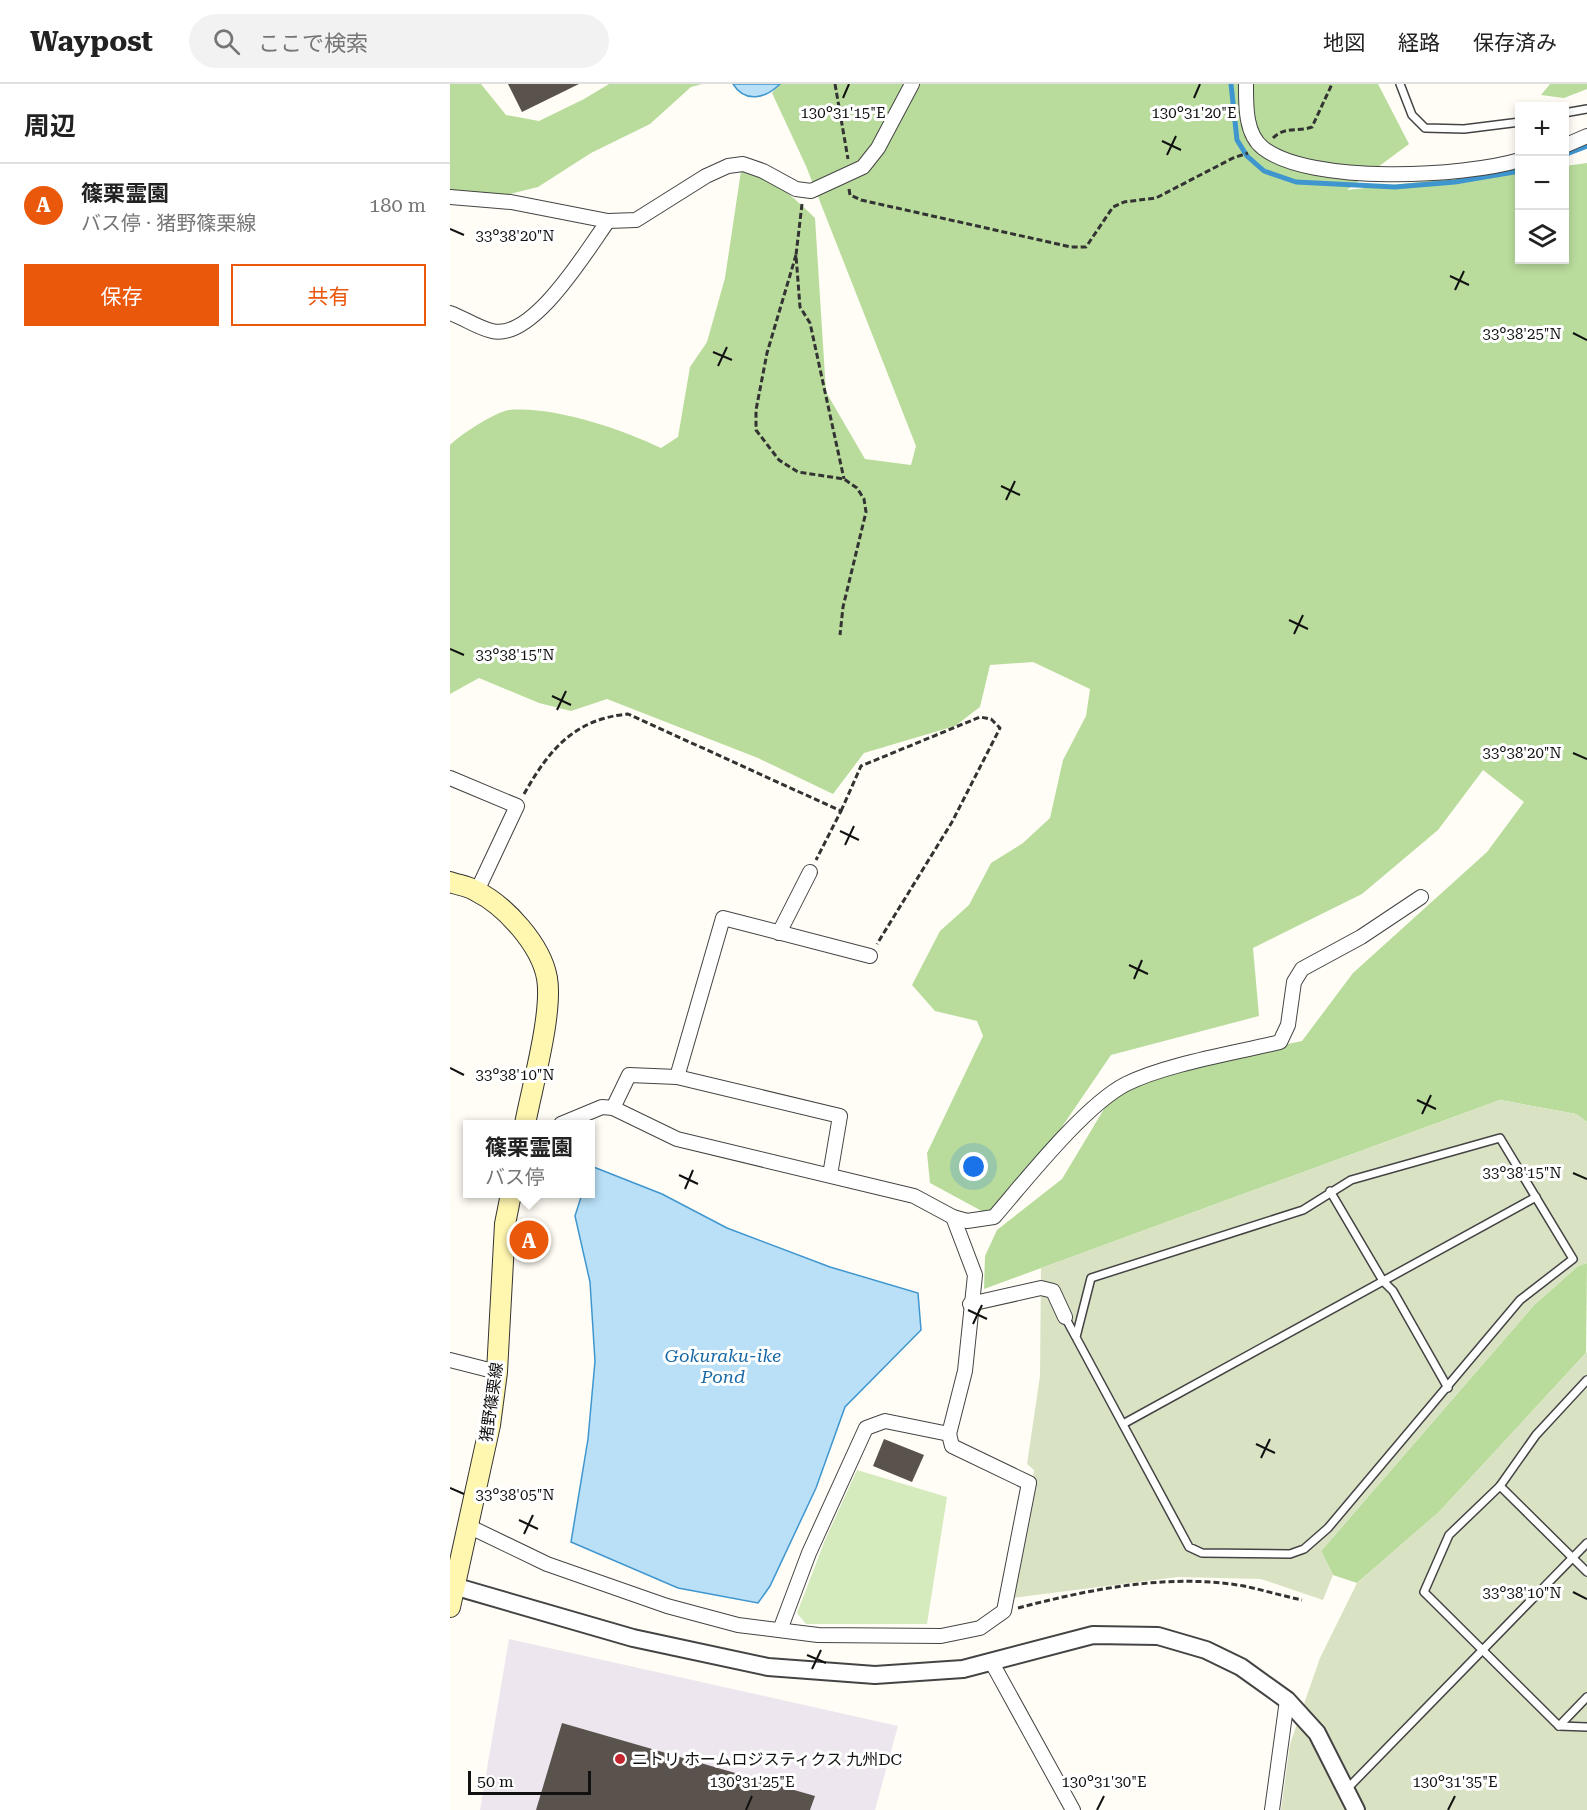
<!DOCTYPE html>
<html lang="ja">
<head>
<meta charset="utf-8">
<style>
  :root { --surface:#fff; --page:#f2f2f2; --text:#222; --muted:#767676; --line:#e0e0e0; --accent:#ea580c }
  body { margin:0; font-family:"Roboto Serif","Noto Sans JP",serif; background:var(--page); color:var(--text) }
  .controls { position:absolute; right:18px; top:18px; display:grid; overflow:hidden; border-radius:0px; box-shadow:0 3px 9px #0003 }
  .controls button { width:54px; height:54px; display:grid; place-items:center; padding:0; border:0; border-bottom:2px solid var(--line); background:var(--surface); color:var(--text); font:30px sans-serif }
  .scale { position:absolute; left:18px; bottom:15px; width:123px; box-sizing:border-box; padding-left:6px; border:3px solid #111; border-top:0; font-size:16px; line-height:21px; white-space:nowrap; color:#111; -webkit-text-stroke:4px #fff; paint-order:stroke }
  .you { position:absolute; left:524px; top:1083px; width:21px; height:21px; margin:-15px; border:4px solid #fff; border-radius:50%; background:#1a73e8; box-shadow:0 0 0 9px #1a73e833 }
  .badge { display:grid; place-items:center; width:39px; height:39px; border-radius:50%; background:var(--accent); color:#fff; font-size:20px; font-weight:700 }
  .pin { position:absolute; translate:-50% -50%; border:3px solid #fff; box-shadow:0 2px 6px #0006 }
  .popup { position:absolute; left:13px; top:1036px; width:132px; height:78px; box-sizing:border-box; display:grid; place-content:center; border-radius:0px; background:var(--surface); filter:drop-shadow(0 2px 4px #0005); font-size:20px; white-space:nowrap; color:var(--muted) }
  .popup b { font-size:22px; color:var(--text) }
  .popup::after { content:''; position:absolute; left:50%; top:100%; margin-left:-12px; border:12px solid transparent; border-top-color:var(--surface) }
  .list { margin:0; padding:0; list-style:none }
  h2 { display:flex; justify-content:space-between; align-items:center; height:78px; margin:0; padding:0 24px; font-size:26px }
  h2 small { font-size:20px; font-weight:400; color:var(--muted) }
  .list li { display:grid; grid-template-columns:39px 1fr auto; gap:18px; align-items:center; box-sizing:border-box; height:84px; padding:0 24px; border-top:2px solid var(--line) }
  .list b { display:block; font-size:22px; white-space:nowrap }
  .list p { margin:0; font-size:20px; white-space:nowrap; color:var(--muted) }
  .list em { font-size:20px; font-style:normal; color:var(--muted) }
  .actions { display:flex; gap:12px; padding:18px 24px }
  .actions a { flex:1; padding:14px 0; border:2px solid var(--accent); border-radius:0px; text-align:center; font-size:21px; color:var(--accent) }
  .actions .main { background:var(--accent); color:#fff }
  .icon { flex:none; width:33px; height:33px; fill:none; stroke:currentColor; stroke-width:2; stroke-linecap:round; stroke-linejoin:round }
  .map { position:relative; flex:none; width:1137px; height:1726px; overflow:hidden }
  header { display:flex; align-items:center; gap:36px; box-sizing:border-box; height:84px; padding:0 30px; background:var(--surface); border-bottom:2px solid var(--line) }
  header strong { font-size:28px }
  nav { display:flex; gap:33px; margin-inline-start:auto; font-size:21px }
  .search { width:420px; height:54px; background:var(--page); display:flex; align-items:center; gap:15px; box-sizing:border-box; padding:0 21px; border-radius:33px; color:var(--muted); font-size:22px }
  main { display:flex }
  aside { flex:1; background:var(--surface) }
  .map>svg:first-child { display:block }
  .industrial { fill:#eee6ef }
  .green { fill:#d5ebbd }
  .forest { fill:#b9dc9c }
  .cemetery { fill:#d9e3c4 }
  .water { fill:#b9e0f7; stroke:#3f96cf; stroke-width:1.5 }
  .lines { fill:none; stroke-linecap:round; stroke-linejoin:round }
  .stream { stroke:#3f96cf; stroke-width:5 }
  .building { fill:#5a524d }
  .service-casing { stroke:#444; stroke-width:10 }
  .minor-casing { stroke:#444; stroke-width:16 }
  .tertiary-casing { stroke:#444; stroke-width:20 }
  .secondary-casing { stroke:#333; stroke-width:22 }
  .path { stroke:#333; stroke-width:3; stroke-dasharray:6 3; stroke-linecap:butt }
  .service { stroke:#fff; stroke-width:7 }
  .minor { stroke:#fff; stroke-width:14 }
  .tertiary { stroke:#fff; stroke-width:16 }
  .secondary { stroke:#fff6b0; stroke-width:20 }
  .ticks { fill:none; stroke:#111; stroke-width:2 }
  .poi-dot { fill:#c4262e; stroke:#fff; stroke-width:2 }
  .labels { text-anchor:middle; stroke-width:6; stroke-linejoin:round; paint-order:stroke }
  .street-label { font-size:16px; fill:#111; stroke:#fff }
  .poi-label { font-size:16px; fill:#111; stroke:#fff; text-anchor:start }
  .water-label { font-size:18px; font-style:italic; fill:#1768a6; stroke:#fff }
  .ticks-label { font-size:15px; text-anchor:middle; fill:#111; stroke:#fff; stroke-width:6; stroke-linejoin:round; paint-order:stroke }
</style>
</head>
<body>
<header>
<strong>Waypost</strong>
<div class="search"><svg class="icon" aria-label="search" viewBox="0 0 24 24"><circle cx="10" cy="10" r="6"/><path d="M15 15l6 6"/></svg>ここで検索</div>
<nav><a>地図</a><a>経路</a><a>保存済み</a></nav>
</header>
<main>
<aside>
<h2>周辺<small></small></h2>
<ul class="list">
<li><span class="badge">A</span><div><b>篠栗霊園</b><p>バス停 · 猪野篠栗線</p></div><em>180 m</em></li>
</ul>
<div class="actions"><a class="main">保存</a><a>共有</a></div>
</aside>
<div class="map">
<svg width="1137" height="1726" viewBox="0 0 1137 1726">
  <rect width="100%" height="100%" fill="#fffdf5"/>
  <path class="industrial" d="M59,1555l389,87 -23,84h-395z"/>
  <path class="green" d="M407,1386l90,27 -20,127h-121l-9,-11 28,-73z"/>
  <g class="forest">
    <path d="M0,0h31l25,31 33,6 45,-22 25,-15h93l-11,3 -41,37 -59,29 -53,34 -36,9 -52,-6z"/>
    <path d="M330,0h598l31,60 -62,46 172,-19 1,89h44l1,-94 22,-3v959l-11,-8 -76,-14 -516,189 1,-33 12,-26 65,-51 60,-100 180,-38 51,-68 134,-121 37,-50 -41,-32 -45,60 -76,64 -109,54 6,68 -148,39 -105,154 -15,7 -61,-33 -3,-30 56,-117 -6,-15 -42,-10 -23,-26 28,-54 29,-26 22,-42 32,-20 27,-25 13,-58 23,-44 4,-27 -57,-27 -43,3 -10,42 -25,19 -91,27 -31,41 -75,-36 -151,-59 -36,12 -32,-8 -60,-25 -29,16v-249c10,-10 45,-33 59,-35 45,-4 112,19 152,38l17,-11 12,-70 17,-25 18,-64 16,-107c35,9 49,23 74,47l11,174 39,67 46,6 5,-19 -110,-280 -34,-73z"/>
    <path d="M1100,0h37v5l-23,9 -23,-3z"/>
    <path d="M1137,1179l-1,90 -147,159 -82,71 -24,-8 -12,-24 213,-246 44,-39z"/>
  </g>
  <g class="cemetery">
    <path d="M1050,1016l76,14 11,8v141l-9,3 -44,39 -213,246 12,24 -10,25 -62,-21 -83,-2 -165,21 21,-128 -7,-6 13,-88 1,-108z"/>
    <path d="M1137,1268v458h-306l9,-66 30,-86 37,-75 82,-71z"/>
  </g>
  <g class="water">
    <path d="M283,0h47c-15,15 -35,19 -47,0z"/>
    <path d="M141,1082l71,28 65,34 103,39 88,26 3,37 -76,77 -29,81 -46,98 -12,17 -80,-15 -107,-46 17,-103 7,-78 -5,-79 -15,-66 7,-22h8z"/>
  </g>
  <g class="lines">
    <g class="stream">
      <path d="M781,0l6,56 10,16 17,15 32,11 99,5 60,-5 65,-11"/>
      <path d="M1114,71l23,-9"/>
    </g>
  </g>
  <g class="building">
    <path d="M58,0h71l-57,28z"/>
    <path d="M434,1355l40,16 -12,27 -39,-16z"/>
    <path d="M112,1639l253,73 -5,14h-274z"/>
  </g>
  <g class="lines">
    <g class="service-casing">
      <g id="service">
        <path d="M950,0l12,31 13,13 39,1 56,-7"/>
        <path d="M1114,29l23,-4"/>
        <path d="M880,1107l53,90 10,10 55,97"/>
        <path d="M615,1233l124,230 13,6 88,1 14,-5 24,-21 192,-228 53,-41 -73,-121 -149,42 -48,30 -212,68 -15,59"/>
        <path d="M1137,1296l-51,55 -36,51 -51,49 -25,57 135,134 28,-29"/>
        <path d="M673,1340l413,-227"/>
        <path d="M1050,1402l87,86"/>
        <path d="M1109,1642l28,1"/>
        <path d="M896,1706l241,-247"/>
      </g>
    </g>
    <g class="minor-casing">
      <g id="minor">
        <path d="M796,0c0,21 -1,50 17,64 48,37 200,29 257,12"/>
        <path d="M1114,62l23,-10"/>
        <path d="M0,113l61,5 97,19 28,-1 70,-44 22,-10 15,-2 20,7 33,18 15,2 52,-24 15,-19 34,-64"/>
        <path d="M0,229c14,5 28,15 42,18 41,10 95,-81 116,-110"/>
        <path d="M0,694l67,28 -40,85"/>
        <path d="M329,849l31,-61"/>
        <path d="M227,993l46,-159 147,38"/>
        <path d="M163,1024l16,-33 48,2 163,39 -10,59"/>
        <path d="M111,1040l41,-17 11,1 64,31 237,57 39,21 14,4 27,-4c31,-36 91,-112 132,-133 40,-20 109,-31 154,-42l8,-17 6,-43 8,-13 59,-32 60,-40"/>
        <path d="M520,1220l71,-16 12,3 12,26"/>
        <path d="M0,1276l47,12"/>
        <path d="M18,1442l79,38 120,42 71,19 80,10 123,1 39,-8 24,-17 25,-128 -77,-37 -3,-12"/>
        <path d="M330,1546l29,-77 57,-125 19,-7 64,13 16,-63 10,-96 -22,-58"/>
        <path d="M541,1577l82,149"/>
        <path d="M822,1726l15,-110"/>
      </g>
    </g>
    <g class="tertiary-casing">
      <path id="tertiary" d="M0,1501l183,53 135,29 107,8 88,-6 130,-34 65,1 48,14 35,17 46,33 30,33 39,77"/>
    </g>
    <g class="secondary-casing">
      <g id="secondary">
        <path d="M0,798c8,3 18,4 26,9 30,15 65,54 71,87 6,35 -15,109 -22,146"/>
        <path d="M0,1523l40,-182 7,-53 8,-148 6,-30"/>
      </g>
    </g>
    <g class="path">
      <path d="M385,0l13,75"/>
      <path d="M823,54c12,-12 25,-6 39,-11l20,-43"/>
      <path d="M399,105l1,6 11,5 210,47h15l27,-40 11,-5 32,-4 77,-40 15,-5"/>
      <path d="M352,120l-6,51 4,52 10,16 34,156"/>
      <path d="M346,171l-29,98 -11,57v20l23,30 19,12 46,7 13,9 7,11 2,13 -23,95 -3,28"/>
      <path d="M74,710c25,-44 50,-75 104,-80l213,97 -25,49"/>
      <path d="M391,727l20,-45 119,-49 11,2 9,9 -48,94 -75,122"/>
      <path d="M568,1524c73,-19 151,-35 226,-22 19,4 39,10 58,14"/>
    </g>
    <use href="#service" class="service"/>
    <use href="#minor" class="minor"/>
    <use href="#tertiary" class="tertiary"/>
    <use href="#secondary" class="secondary"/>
  </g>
  <path class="ticks" d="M393,14l6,-14M744,14l6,-14M712,57l19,9M717,71l9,-19M0,145l14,6M1000,192l19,9M1005,206l9,-19M1123,249l14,7M263,268l19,8M268,282l9,-19M551,402l19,9M556,416l9,-19M839,536l19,9M844,550l9,-19M0,565l14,6M102,612l19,9M107,626l9,-19M1123,669l14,6M390,747l19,9M395,761l9,-19M679,881l19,9M684,895l8,-19M0,984l14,7M967,1016l19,9M972,1030l9,-19M1123,1089l14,6M229,1091l19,9M235,1105l8,-19M518,1226l19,9M523,1240l9,-19M806,1360l19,9M811,1374l9,-19M0,1404l14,6M69,1436l19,9M74,1450l9,-19M1123,1508l14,7M357,1571l19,8M362,1585l9,-19M296,1726l6,-14M647,1726l7,-14M998,1726l7,-14"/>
  <circle class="poi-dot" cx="170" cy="1675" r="6"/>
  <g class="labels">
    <g class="street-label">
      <text transform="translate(41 1318) rotate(-82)" y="6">猪野篠栗線</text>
    </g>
    <g class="poi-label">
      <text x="182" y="1681">ニトリ ホームロジスティクス 九州DC</text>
    </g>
    <g class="water-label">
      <text x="273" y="1278">Gokuraku-ike<tspan x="273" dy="21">Pond</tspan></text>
    </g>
  </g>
  <g class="ticks-label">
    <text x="393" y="34">130°31'15"E</text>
    <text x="744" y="34">130°31'20"E</text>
    <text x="65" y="157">33°38'20"N</text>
    <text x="1072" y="255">33°38'25"N</text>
    <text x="65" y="576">33°38'15"N</text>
    <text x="1072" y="674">33°38'20"N</text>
    <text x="65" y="996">33°38'10"N</text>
    <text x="1072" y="1094">33°38'15"N</text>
    <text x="65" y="1416">33°38'05"N</text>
    <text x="1072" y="1514">33°38'10"N</text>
    <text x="302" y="1703">130°31'25"E</text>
    <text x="654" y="1703">130°31'30"E</text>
    <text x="1005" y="1703">130°31'35"E</text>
  </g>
</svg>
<div class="controls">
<button>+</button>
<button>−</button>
<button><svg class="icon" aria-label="layers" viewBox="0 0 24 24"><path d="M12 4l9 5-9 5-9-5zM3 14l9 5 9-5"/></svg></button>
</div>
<div class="scale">50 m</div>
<div class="you"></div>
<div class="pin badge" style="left:79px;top:1156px">A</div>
<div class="popup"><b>篠栗霊園</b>バス停</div>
</div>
</main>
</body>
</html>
